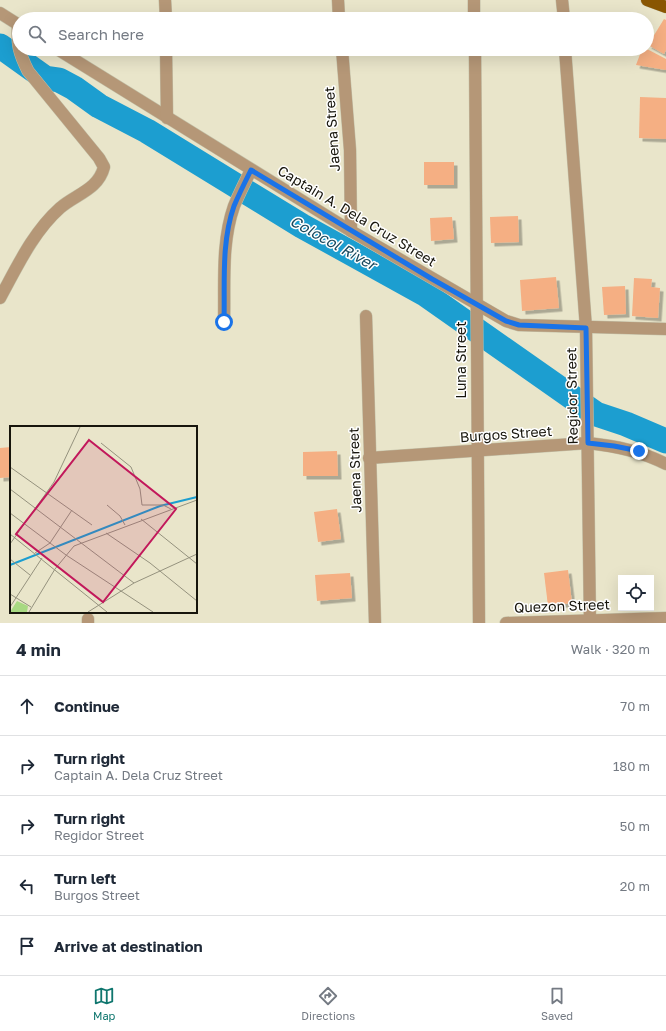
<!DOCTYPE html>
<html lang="en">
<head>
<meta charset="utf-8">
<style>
  :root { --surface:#fff; --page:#f2f2f3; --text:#1f2937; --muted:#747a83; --line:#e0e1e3; --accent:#0f766e }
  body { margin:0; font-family:"Golos Text",sans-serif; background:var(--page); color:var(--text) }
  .controls { position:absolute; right:12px; bottom:12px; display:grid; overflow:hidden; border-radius:0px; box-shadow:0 4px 16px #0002 }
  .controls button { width:36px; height:36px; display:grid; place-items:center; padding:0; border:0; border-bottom:1px solid var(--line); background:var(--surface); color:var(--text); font:20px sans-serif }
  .stop { position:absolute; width:12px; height:12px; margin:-9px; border:3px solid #1a73e8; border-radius:50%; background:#fff }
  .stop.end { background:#1a73e8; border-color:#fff; box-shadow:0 1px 4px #0008 }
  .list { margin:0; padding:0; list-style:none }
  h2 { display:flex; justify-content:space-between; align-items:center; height:52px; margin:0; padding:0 16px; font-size:17px }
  h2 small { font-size:13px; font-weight:400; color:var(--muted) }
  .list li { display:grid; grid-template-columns:26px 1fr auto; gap:12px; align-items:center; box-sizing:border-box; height:60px; padding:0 16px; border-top:1px solid var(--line) }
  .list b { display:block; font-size:15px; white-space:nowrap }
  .list p { margin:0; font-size:13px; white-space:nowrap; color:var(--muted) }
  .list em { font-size:13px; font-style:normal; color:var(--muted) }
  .icon { flex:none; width:22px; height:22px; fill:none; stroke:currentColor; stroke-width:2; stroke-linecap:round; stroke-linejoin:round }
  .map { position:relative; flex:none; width:666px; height:623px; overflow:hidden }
  .search { position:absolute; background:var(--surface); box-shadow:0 4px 16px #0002; left:12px; right:12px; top:12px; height:44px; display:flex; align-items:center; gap:10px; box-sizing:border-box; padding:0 14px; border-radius:22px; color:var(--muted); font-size:15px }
  .sheet { height:352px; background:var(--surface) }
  nav { display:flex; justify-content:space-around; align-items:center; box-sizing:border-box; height:56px; border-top:1px solid var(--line); background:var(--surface); font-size:11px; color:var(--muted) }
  nav a { display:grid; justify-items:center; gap:2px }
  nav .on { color:var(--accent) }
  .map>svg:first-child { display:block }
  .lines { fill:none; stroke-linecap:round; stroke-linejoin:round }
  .river { stroke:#1c9ed0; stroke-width:25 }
  .building { fill:#f5af83; filter:url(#shadow) }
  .minor-casing { stroke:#c3c0a8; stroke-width:13 }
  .major-casing { stroke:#c3c0a8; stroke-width:13 }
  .minor { stroke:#b59777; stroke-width:12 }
  .major { stroke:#895602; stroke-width:12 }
  .route { stroke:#1a73e8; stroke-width:5 }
  .labels { text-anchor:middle; stroke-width:3; stroke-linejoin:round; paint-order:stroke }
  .street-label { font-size:14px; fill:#17150c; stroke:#fff }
  .water-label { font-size:15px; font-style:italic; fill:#1a4a5f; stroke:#fff }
  .inset-river { fill:none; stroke:#1c9ed0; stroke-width:2 }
  .inset-road { fill:none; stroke:#95927e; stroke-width:1 }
  .view { fill:#c2185b; fill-opacity:0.15; stroke:#c2185b; stroke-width:2 }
  .inset-edge { fill:none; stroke:#17150c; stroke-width:2 }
</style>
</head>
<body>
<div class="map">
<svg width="666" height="623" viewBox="0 0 666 623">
  <defs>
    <filter id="shadow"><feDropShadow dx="3.5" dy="3.5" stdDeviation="0" flood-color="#0004"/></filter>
  </defs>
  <rect width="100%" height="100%" fill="#e9e5ca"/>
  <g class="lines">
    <path class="river" d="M0,46l45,32 14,2 15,8 25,18 48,25 155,95 123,68 171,120 30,10 40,17"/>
  </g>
  <g class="building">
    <path d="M664,19l2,1v30l-2,4 -16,-9z"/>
    <path d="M642,49h5l19,10v11l-30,-5z"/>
    <path d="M640,97l26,1v41l-27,-1z"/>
    <rect x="424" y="162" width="30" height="23"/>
    <path d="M518,216l1,26 -28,1 -1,-26z"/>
    <path d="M452,217l2,22 -23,2 -1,-23z"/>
    <path d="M556,277l3,31 -37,3 -2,-31z"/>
    <path d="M634,278l18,1 -1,8 9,1 -2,30 -26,-2z"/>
    <path d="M625,286l1,28 -22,1 -2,-28z"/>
    <path d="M11,447v30l-11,1v-30z"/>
    <path d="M337,451l1,25h-35v-24z"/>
    <path d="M337,509l4,30 -23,3 -4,-30z"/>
    <path d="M568,570l4,33 -24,3 -4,-33z"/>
    <path d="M350,573l2,25 -35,3 -2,-26z"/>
  </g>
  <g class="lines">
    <g class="minor-casing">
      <g id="minor">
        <path d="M165,0l1,19"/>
        <path d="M338,0l1,19"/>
        <path d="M474,0v19"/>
        <path d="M562,0l2,19"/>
        <path d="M0,13l19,12"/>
        <path d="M57,49l294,182 155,90 13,4 147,4"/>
        <path d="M166,49l1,69"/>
        <path d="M342,49l8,101 1,81"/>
        <path d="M475,49l4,574"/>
        <path d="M565,49l21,279 4,295"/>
        <path d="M0,298c17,-31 33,-66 60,-90 16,-14 38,-18 44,-41l-5,-9 -71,-87c-9,-18 -11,-26 -10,-47"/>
        <path d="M366,316l9,307"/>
        <path d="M224,322c1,-38 -3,-79 10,-116 5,-12 11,-24 17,-36"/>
        <path d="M369,458l219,-15c28,3 53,8 78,21"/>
        <path d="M88,619v4"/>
        <path d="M506,623l160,-5"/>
      </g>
    </g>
    <g class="major-casing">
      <path id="major" d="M647,0l19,7"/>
    </g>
    <use href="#minor" class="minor"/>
    <use href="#major" class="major"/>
  </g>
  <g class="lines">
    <path class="route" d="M224,322c1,-38 -3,-79 10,-116 5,-12 11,-24 17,-36l181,109 74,42 13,4 67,3 2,115 26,3 25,5"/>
  </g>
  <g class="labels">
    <g class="street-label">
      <text transform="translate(332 129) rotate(-94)" y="5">Jaena Street</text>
      <text transform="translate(357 216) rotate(31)" y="5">Captain A. Dela Cruz Street</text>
      <text transform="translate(461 360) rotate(-90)" y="5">Luna Street</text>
      <text transform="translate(572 396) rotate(-91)" y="5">Regidor Street</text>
      <text transform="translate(506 434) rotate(-4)" y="5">Burgos Street</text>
      <text transform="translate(355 470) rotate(-92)" y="5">Jaena Street</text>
      <text transform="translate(562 606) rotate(-2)" y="5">Quezon Street</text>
    </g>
    <g class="water-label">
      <text transform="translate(333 243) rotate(29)" y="5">Colocol River</text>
    </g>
  </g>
  <g transform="translate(10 426)">
    <rect width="187" height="187" fill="#e9e5ca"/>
    <path d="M7,175l11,5 -1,6h-17z" fill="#a8d982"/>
    <path class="inset-river" d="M0,139l150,-59 37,-9"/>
    <path class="inset-road" d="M91,17l30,24 9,22 2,16h21l8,4M0,41l82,58M0,63l124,94M97,79l13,11 5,9M0,87l56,42 87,57M131,93l56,45M96,107l44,30 47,38M0,108l97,78M0,118l44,-62 26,-55M25,127l15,-10 22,-33M0,133l20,16M0,168l21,13M0,181l32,-49M19,186l26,-43 19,-23 123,-46M78,186l46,-29 63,-29"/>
    <path class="view" d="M79,14l87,69 -73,93 -87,-68z"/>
    <rect width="187" height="187" class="inset-edge"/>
  </g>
</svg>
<div class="controls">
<button><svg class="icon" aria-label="locate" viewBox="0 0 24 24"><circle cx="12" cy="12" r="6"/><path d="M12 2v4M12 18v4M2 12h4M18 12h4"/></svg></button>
</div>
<div class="stop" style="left:224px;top:322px"></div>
<div class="stop end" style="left:639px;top:451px"></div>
<div class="search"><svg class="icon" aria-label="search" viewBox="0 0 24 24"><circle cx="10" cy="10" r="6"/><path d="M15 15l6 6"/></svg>Search here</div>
</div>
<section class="sheet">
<h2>4 min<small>Walk · 320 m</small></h2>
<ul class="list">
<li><svg class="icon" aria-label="ahead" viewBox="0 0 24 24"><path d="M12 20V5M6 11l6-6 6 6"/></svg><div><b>Continue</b></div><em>70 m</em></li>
<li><svg class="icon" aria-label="right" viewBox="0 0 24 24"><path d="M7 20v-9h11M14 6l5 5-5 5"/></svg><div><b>Turn right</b><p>Captain A. Dela Cruz Street</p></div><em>180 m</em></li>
<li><svg class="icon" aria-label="right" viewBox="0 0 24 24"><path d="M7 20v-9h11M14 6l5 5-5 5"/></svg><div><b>Turn right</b><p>Regidor Street</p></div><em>50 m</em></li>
<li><svg class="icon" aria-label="left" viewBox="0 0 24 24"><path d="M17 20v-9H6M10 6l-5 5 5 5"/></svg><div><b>Turn left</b><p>Burgos Street</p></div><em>20 m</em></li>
<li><svg class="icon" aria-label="arrive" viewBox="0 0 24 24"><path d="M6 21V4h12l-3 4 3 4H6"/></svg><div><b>Arrive at destination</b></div></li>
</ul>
</section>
<nav>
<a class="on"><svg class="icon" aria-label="map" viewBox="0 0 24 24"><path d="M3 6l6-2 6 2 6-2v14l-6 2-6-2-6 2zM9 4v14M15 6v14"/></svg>Map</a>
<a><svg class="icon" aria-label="directions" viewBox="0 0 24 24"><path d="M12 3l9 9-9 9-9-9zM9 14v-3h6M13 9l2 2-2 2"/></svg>Directions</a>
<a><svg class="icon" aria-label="saved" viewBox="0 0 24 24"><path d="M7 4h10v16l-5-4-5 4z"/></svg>Saved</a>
</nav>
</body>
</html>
